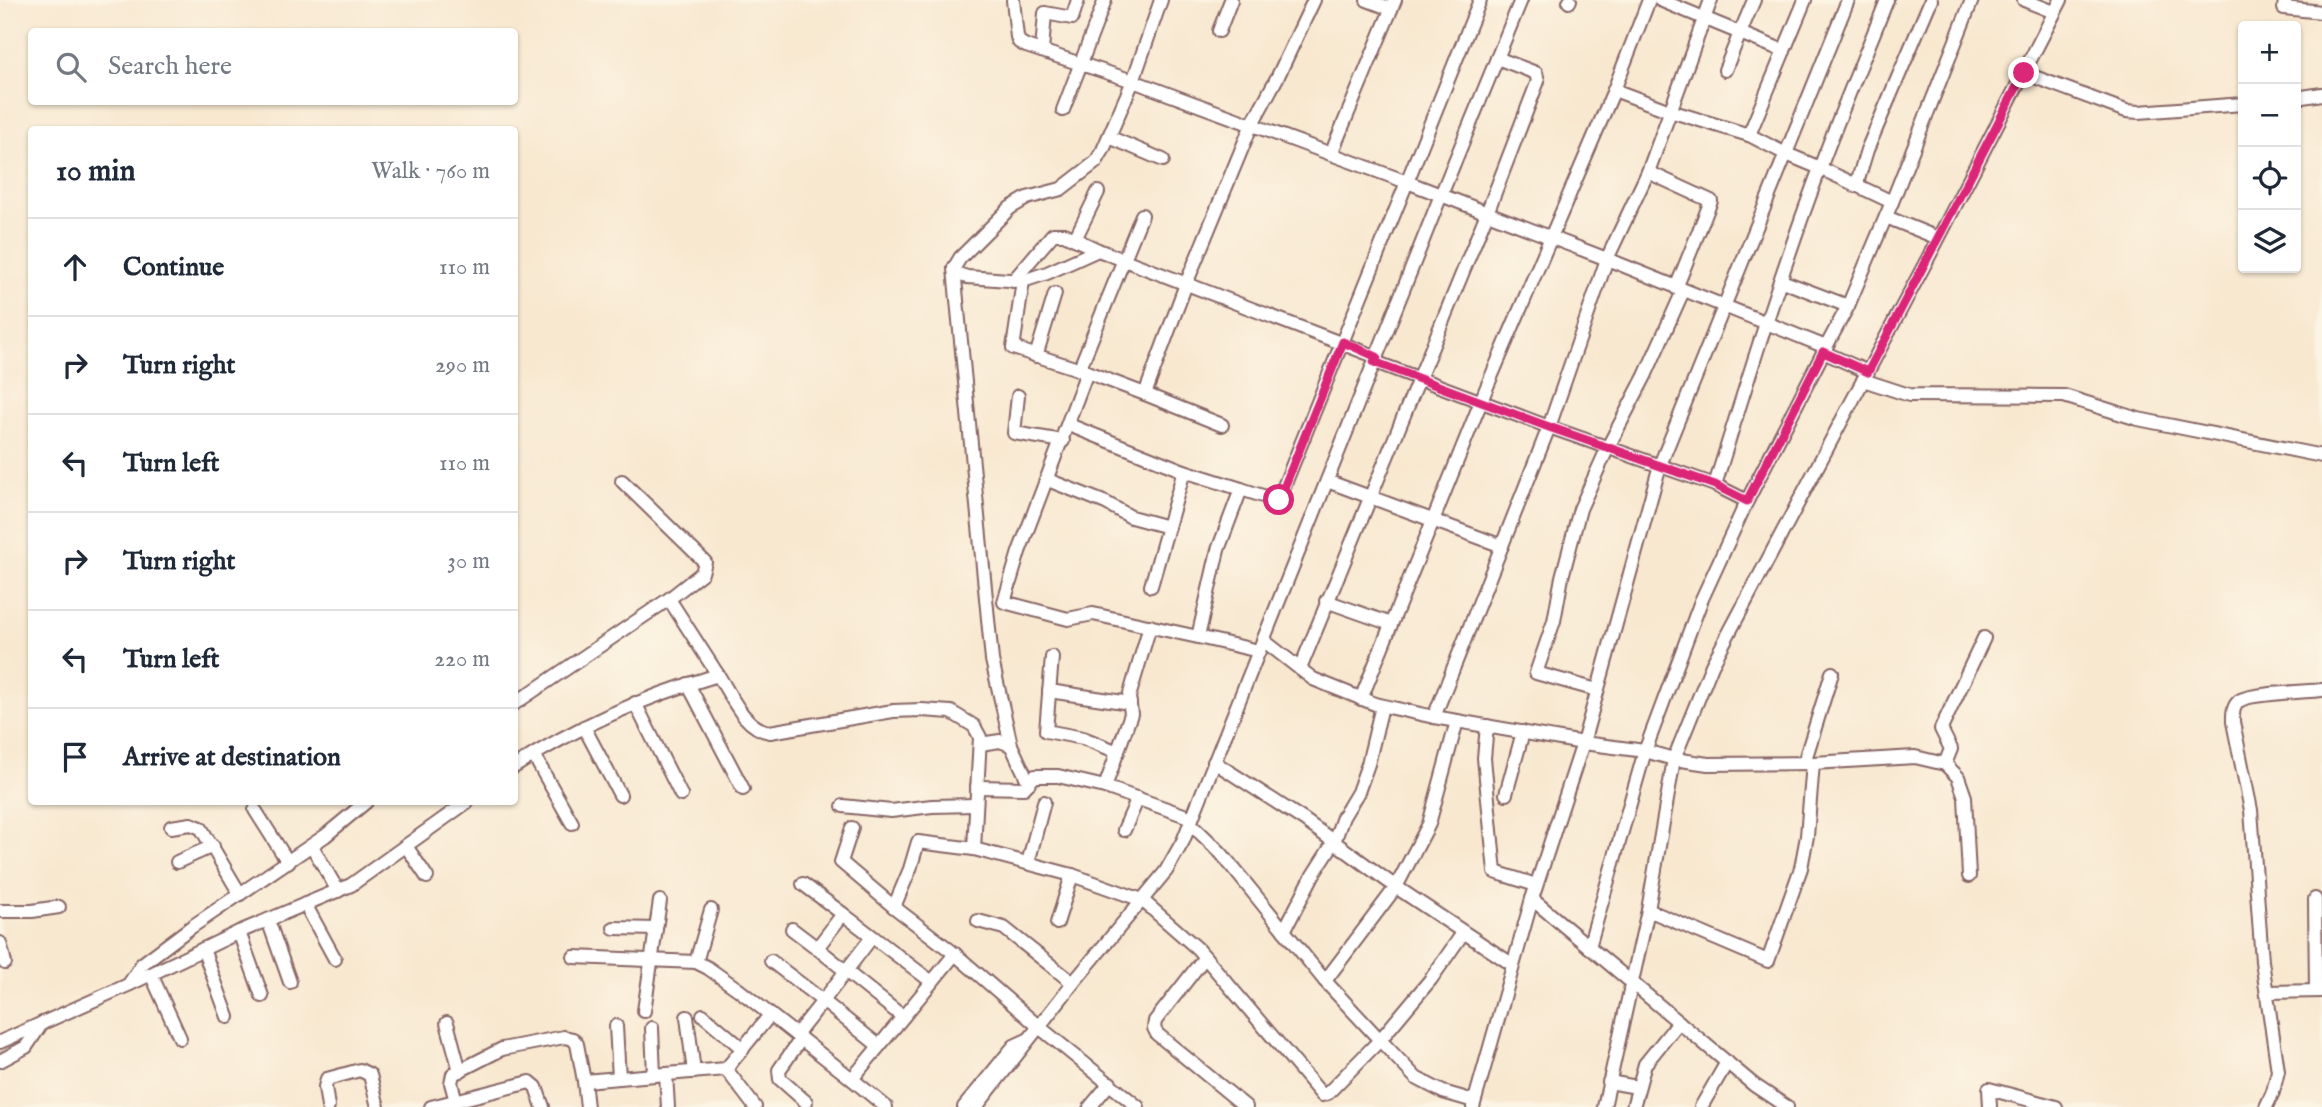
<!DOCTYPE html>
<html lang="en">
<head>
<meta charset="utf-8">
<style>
  :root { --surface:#fff; --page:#f6f6f7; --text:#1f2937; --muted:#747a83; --line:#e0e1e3 }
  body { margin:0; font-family:"IM FELL English",serif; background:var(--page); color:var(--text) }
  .controls { position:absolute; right:21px; top:21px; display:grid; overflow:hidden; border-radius:7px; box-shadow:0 2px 5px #0004 }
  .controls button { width:63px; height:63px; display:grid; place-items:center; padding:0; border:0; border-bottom:2px solid var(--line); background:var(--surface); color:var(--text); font:35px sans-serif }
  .stop { position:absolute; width:21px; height:21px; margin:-16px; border:5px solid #db2777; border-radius:50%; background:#fff }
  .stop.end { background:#db2777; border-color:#fff; box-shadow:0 2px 7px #0008 }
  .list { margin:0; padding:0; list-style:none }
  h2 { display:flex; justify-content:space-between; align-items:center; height:91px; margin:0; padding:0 28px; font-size:30px }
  h2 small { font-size:23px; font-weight:400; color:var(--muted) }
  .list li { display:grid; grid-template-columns:46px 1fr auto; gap:21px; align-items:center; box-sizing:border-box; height:98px; padding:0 28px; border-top:2px solid var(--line) }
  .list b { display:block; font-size:26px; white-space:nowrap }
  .list em { font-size:23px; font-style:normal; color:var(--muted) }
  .icon { flex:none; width:38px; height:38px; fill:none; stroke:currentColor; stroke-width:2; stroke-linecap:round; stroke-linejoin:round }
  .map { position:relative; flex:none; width:2322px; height:1107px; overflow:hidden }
  .search { position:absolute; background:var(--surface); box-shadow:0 2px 5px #0004; left:28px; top:28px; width:490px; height:77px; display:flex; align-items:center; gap:18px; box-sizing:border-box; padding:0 24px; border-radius:7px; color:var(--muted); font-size:26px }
  .panel { position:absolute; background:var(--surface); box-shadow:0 2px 5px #0004; left:28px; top:126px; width:490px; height:679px; border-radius:7px }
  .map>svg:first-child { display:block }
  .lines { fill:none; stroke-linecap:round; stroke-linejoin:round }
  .minor-casing { stroke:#876565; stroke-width:16 }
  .minor { stroke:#fff; stroke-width:12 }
  .route { stroke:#db2777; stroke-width:9 }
</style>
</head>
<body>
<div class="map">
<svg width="2322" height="1107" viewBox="0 0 2322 1107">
  <rect width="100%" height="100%" fill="#fcf5e5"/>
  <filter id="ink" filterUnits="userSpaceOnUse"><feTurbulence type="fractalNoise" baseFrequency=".0143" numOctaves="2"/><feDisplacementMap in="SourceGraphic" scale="14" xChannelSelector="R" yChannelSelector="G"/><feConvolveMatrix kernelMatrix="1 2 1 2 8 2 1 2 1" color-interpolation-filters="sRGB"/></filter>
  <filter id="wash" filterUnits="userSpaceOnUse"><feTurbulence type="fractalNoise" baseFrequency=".00686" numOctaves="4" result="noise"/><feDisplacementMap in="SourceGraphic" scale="28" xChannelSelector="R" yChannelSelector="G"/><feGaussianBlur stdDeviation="1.57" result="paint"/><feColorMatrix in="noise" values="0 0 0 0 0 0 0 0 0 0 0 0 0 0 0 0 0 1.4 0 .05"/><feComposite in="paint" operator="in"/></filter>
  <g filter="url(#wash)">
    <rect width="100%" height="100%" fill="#f8e8d0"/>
  </g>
  <g filter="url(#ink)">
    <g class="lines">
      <g class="minor-casing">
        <g id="minor">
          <path d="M1013,0l4,37 2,5 7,4 107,35 -30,69 -7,12 -35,27 -34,9 -17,10 -50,50 -6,10 4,6 9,3 56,4"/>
          <path d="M1161,0l-28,81 198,73"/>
          <path d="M1367,0l24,9"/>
          <path d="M1480,0l-73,182 200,77 219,88 -79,154 -46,100 -56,150 -56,196"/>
          <path d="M1660,0l80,33 14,-33"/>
          <path d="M2024,0l30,12"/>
          <path d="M2285,0l-1,8 38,4"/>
          <path d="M1569,2l1,-2"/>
          <path d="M1219,31l12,-31"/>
          <path d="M1042,51l3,-38 27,5 6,-18"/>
          <path d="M1725,70l15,-37 44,18"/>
          <path d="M2024,73l102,38 13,1 104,-8"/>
          <path d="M1614,90l56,21 79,24 35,18 36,15 72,34 -44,104 -22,41"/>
          <path d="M2296,98l26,-4"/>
          <path d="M1063,110l42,-110"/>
          <path d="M1749,135l56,-135"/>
          <path d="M1109,137l54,23"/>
          <path d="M1648,172l63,29 -35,87"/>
          <path d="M1856,186l11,-36 64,-150"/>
          <path d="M1892,202l80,-202"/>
          <path d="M1886,217l52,21"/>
          <path d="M1075,239l23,-47"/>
          <path d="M954,269l38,391 19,85"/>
          <path d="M1013,281l40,-47h11l34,16"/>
          <path d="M1782,281l66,25"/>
          <path d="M1823,352l45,20"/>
          <path d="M1036,356l19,-62"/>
          <path d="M1375,362l174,65 166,58"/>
          <path d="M1079,370l63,-155"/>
          <path d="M1087,372l58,22 41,-110 66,-160 26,-48 36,-76"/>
          <path d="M1863,380l46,15 155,1 74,23 184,37"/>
          <path d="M1145,394l77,31"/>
          <path d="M1018,396l-4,37 49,8"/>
          <path d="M1069,425l115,46 57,18"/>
          <path d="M1048,480l58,23 25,14 37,10"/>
          <path d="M622,481l83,81 -3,11 -33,26"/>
          <path d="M1327,481l175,65"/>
          <path d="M1747,501l-32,-16c33,-107 66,-213 105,-317 21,-57 45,-112 67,-168"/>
          <path d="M1151,586l33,-115"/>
          <path d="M1326,601l65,23"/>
          <path d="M1150,626l-21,71 2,17 -26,73 87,31"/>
          <path d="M1198,637l-105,-23 -25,5 -64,-17 15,-50 68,-180 -74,-24 10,-67 24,-8 51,-23 279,107"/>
          <path d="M1263,640l50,39 62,25 59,13 149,26 62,8 29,8 38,-94 224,-422 125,-243"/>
          <path d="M1259,651l-61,-14 20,-87 23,-61 37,12 129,-319 -76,-28 64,-154"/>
          <path d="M1052,657l-6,74 37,7 35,14"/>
          <path d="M1300,669l187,-456 51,-132 -2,-8 -39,-15"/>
          <path d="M688,684l55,105"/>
          <path d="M1597,690l-61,-17 18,-52 8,-44 18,-68 28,-62 37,-71 38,-85"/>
          <path d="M1049,691l81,12"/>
          <path d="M1361,699l125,-310 128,-299 35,-90"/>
          <path d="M635,703l46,92"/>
          <path d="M514,704l155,-105 49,76"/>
          <path d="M1434,717l115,-290 58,-168 41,-87 63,-172"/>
          <path d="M1487,726l-3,32 11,114 41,13"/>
          <path d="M584,727l36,68"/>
          <path d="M980,744l20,-3 11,4 18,38"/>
          <path d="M534,756l38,67"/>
          <path d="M1214,762l90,58 92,67 33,-63 28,-103"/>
          <path d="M1804,763l28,-90"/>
          <path d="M1945,764l6,-15 -10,-20 43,-91"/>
          <path d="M514,767c63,-41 133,-71 204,-92 13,20 26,54 52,57l123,-21 29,-1 29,2 23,14 6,11 -6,112 98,26 70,25 56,49 124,146 6,-2 52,-53 36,38 27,14 31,9"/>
          <path d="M977,787l47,1 11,-12h23l47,11"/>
          <path d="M1506,794l17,-62"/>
          <path d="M843,806l48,5 41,-5 43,-1"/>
          <path d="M255,810l33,52"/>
          <path d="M1190,823l31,30 104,128 71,-94 117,78"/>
          <path d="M171,827l20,-3 10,4 39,66"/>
          <path d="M852,828l-11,34 53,45 16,-38 8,-27 56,7"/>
          <path d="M1124,830l14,-32"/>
          <path d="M312,846l26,45"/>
          <path d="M406,846l21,31"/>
          <path d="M177,862l36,-16"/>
          <path d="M1028,863l16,-61"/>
          <path d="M803,884l40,30"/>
          <path d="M2315,899l1,92"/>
          <path d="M305,904l30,55"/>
          <path d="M894,907l61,47 83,72 100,81"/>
          <path d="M1648,910l120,51 33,-93 6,-32 6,-73"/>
          <path d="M0,911h32l27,-4"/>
          <path d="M268,920l22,62"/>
          <path d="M978,921l26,7 69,55"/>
          <path d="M1057,923l15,-48"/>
          <path d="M614,928l42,1"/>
          <path d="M792,929l25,19"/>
          <path d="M1284,931l29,-56 21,-33 9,-25 15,-25 10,-28 14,-58"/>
          <path d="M239,932l23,64"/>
          <path d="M872,937l-49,64 56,45"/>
          <path d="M0,943l5,20"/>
          <path d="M203,949l25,68"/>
          <path d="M574,957l122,5 12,6 31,22 113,89"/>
          <path d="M1205,957l-50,64 -1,7 3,6 89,73"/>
          <path d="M771,961l52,40 -27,34"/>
          <path d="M696,962l15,-52"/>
          <path d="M151,974l29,64"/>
          <path d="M1325,981l55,59 51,-61 32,-46"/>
          <path d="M129,984l13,-20 48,-36 135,-92 41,-34"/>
          <path d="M2267,992l55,-1"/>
          <path d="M644,1011l16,-110"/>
          <path d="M703,1015l40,34"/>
          <path d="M687,1017l7,55"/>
          <path d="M903,1017l-86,-69 26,-34 89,68"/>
          <path d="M447,1023l13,48"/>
          <path d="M616,1026l3,52"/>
          <path d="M652,1028l2,47"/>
          <path d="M801,1039l-22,31 1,9 26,23"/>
          <path d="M0,1042l128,-57 111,-53 112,-47 116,-83"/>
          <path d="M0,1061l26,-14 16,-24"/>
          <path d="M666,1074l2,33"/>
          <path d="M584,1081l3,26"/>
          <path d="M1609,1082l28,5"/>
          <path d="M456,1101l-5,-18 2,-9 49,-25 62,-12 9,2 4,5 7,37 142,-12"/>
          <path d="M328,1107l-3,-20 2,-8 33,-9 10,5 8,32"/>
          <path d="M431,1107l99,-25 6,5 7,20"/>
          <path d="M755,1107l-29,-38 44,-54"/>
          <path d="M886,1107l-34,-28 103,-125"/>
          <path d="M964,1107l50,-61 13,-6"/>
          <path d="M976,1107l97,-124 93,-112 17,-30 258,-646 80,-195"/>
          <path d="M1090,1107l20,-24"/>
          <path d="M1473,1107l59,-208"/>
          <path d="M1604,1107l44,-197 26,-151 34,5 105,-1 102,-6 30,7 13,13 7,20 4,79"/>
          <path d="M1633,1107l12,-43 34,-42"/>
          <path d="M1701,1107l26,-45"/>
          <path d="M1787,1107l-33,-22 -222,-186 51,-156 77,-278 188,-465"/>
          <path d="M1990,1107l-1,-18 67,18"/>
          <path d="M2266,1107l7,-15 5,-21 -16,-110 -11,-151 -18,-88c0,-7 -1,-15 6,-21 10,-8 67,-9 83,-11"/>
        </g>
      </g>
      <use href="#minor" class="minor"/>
    </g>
  </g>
  <g class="lines" filter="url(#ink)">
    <path class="route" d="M1279,500l64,-158 34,15 -3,5 175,65 166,58 32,16 76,-149 45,20 156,-299"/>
  </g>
</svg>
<div class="controls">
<button>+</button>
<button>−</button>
<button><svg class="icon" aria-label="locate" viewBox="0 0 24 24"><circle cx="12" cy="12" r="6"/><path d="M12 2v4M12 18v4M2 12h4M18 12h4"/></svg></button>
<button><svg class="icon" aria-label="layers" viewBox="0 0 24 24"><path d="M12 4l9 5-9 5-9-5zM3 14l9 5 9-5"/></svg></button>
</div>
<div class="stop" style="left:1279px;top:500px"></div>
<div class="stop end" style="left:2024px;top:73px"></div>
<div class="search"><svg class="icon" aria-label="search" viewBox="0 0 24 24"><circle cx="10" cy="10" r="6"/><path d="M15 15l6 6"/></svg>Search here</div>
<section class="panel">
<h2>10 min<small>Walk · 760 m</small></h2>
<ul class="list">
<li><svg class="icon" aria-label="ahead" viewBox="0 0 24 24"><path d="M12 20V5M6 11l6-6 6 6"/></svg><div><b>Continue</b></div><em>110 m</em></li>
<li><svg class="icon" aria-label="right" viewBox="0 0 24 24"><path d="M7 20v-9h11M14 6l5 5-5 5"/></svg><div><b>Turn right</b></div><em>290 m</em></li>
<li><svg class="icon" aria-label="left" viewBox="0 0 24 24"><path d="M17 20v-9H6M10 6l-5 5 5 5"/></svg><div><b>Turn left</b></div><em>110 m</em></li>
<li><svg class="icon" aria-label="right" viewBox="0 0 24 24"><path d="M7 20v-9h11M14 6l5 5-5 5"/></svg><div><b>Turn right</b></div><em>30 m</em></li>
<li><svg class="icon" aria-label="left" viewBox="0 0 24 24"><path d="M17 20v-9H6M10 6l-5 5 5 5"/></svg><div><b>Turn left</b></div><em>220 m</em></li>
<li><svg class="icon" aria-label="arrive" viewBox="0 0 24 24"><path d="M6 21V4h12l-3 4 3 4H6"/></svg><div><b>Arrive at destination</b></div></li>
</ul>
</section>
</div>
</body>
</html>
